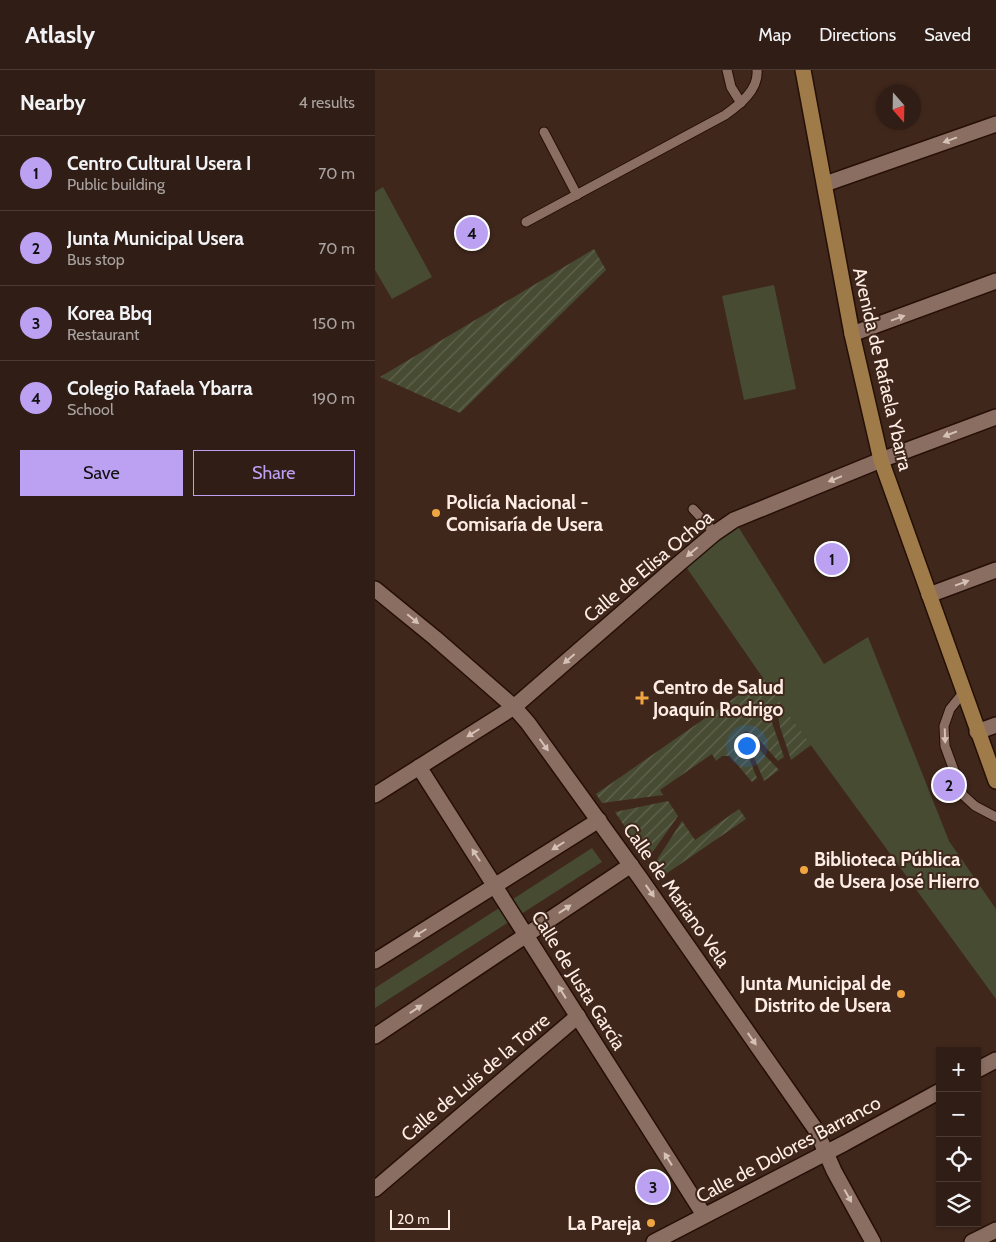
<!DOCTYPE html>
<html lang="en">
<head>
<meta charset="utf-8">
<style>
  :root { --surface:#301d15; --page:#38261e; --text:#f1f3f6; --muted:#a8a2a0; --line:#4b3b34; --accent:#bca0f2 }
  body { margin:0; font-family:Cabin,sans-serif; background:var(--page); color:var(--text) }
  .controls { position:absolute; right:15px; bottom:15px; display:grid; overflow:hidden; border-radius:0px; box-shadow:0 1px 4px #0004 }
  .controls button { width:45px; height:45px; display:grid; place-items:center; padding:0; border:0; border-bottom:1px solid var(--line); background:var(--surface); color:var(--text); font:25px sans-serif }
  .compass { position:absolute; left:501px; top:15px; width:45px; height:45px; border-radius:50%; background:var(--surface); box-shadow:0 1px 4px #0004; rotate:160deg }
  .scale { position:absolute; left:15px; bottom:12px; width:60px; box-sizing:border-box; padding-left:5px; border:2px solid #feede5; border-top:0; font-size:14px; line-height:18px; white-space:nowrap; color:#feede5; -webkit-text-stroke:4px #40271c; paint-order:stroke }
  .you { position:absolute; left:371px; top:675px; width:18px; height:18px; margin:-12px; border:4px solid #fff; border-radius:50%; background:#1a73e8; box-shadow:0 0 0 8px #1a73e833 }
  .badge { display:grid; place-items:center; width:32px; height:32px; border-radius:50%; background:var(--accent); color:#111; font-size:16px; font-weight:700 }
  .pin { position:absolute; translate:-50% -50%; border:2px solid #fff; box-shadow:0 1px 5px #0006 }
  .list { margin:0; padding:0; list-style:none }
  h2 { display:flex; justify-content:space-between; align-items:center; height:65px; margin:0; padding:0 20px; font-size:21px }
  h2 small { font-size:16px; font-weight:400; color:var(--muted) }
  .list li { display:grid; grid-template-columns:32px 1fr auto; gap:15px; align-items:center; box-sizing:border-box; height:75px; padding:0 20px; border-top:1px solid var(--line) }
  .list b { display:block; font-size:19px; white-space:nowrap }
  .list p { margin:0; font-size:16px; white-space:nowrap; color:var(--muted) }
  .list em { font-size:16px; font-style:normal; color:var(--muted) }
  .actions { display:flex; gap:10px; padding:15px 20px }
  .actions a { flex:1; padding:11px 0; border:1px solid var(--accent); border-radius:0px; text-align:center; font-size:18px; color:var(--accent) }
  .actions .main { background:var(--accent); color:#111 }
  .icon { flex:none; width:28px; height:28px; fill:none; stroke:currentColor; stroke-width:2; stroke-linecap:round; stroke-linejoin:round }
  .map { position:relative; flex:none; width:621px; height:1172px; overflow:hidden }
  header { display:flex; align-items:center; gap:30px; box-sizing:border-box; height:70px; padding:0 25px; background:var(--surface); border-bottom:1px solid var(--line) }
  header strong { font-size:24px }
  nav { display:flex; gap:28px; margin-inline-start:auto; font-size:18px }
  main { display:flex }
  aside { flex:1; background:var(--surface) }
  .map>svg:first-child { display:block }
  .park { fill:#474b32 }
  .garden { fill:url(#garden-furrows) }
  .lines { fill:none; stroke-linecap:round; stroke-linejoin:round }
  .lane-casing { stroke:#250f06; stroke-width:11 }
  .street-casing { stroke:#250f06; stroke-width:18 }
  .secondary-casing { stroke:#250f06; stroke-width:18 }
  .lane { stroke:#8b6e62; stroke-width:9 }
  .street { stroke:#8b6e62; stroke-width:15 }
  .secondary { stroke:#9e7b49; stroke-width:15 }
  .oneway { fill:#d6c1b7 }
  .poi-dot { fill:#f1a540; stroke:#40271c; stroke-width:2 }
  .labels { text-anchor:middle; stroke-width:4; stroke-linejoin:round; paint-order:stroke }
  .street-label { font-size:19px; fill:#feede5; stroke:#40271c }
  .poi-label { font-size:19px; font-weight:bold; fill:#feede5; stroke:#40271c; text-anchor:start }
</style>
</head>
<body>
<header>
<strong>Atlasly</strong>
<nav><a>Map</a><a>Directions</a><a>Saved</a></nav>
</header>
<main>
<aside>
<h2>Nearby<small>4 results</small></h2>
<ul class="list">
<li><span class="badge">1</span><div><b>Centro Cultural Usera I</b><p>Public building</p></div><em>70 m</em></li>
<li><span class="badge">2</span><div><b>Junta Municipal Usera</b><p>Bus stop</p></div><em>70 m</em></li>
<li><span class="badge">3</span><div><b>Korea Bbq</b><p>Restaurant</p></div><em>150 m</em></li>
<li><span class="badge">4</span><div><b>Colegio Rafaela Ybarra</b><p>School</p></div><em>190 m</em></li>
</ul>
<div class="actions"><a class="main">Save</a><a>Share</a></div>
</aside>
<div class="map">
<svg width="621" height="1172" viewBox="0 0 621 1172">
  <defs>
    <pattern id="garden-furrows" width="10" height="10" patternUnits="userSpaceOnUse" patternTransform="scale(1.25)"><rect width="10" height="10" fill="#474b32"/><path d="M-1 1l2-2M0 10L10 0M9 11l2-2" fill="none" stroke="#636550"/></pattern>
  </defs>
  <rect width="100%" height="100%" fill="#40271c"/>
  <g class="park">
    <path d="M8,117l49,90 -40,22 -17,-29v-78z"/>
    <path d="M399,215l22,104 -52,11 -22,-104z"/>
    <path d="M359,450l90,144 44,-27 81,204 47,68v90l-213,-292 -101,-146z"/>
    <path d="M217,778l10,14 -227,146v-20z"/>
  </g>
  <g class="garden">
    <path d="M219,179l12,21 -146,143 -80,-36z"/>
    <path d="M388,608l18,25 -12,11 15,43 -6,4 -23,-26 -9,-4 -5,3v4l16,40 -5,4 -22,-26h-8l-6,5 -4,-7 -52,36 3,5 -61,8 -6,-9z"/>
    <path d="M409,638l27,37 -20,15 -11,-33 -2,-11 1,-4z"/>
    <path d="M377,675l4,1 23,24 -15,11 -13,-31z"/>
    <path d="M293,731l10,15 -31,44 -32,-48z"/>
    <path d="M364,739l7,10 -86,59 -7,-12 29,-45 13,19z"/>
  </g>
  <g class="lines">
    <g class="lane-casing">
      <g id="lane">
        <path d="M352,0l4,17 10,16"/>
        <path d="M169,62l33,63"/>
        <path d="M151,152l199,-107c14,-10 34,-25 32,-45"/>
        <path d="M318,439l22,24"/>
        <path d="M588,623l-13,16 -6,17 1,20 18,49 12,11 21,11"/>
      </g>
    </g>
    <g class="street-casing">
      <g id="street">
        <path d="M450,114l171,-60"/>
        <path d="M477,264l144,-53"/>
        <path d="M0,519l60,49 79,69 14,16 112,155 176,252 18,41 39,71"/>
        <path d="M554,525l67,-25"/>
        <path d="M602,662l19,-7"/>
        <path d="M44,697l285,448"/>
        <path d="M0,725l139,-88 168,-146 33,-28 19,-13 147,-60 115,-43"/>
        <path d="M0,891l224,-141"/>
        <path d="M0,966l256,-171"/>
        <path d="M602,1000l19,-10"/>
        <path d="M0,1119l203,-173"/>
        <path d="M279,1172l191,-99 95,-52"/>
        <path d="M597,1172l24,-12"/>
      </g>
    </g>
    <g class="secondary-casing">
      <path id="secondary" d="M428,0l49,264 29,126 115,321"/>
    </g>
    <use href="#lane" class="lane"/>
    <use href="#street" class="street"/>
    <use href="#secondary" class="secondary"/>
  </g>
  <defs><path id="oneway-solid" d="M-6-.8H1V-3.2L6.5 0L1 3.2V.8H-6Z" transform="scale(1.25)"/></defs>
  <g class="oneway">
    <use href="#oneway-solid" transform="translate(575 70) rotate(160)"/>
    <use href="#oneway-solid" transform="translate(523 248) rotate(-20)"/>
    <use href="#oneway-solid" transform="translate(575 364) rotate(159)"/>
    <use href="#oneway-solid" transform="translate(460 409) rotate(158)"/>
    <use href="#oneway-solid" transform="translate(317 482) rotate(140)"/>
    <use href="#oneway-solid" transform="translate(587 513) rotate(-20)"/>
    <use href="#oneway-solid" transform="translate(38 549) rotate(40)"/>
    <use href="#oneway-solid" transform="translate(194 589) rotate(139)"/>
    <use href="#oneway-solid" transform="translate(98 663) rotate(148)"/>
    <use href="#oneway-solid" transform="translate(570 666) rotate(88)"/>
    <use href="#oneway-solid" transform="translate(169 675) rotate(54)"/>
    <use href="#oneway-solid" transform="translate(183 776) rotate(148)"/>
    <use href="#oneway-solid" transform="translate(101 785) rotate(-123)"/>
    <use href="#oneway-solid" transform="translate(275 821) rotate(55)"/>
    <use href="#oneway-solid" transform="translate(190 839) rotate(-34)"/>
    <use href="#oneway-solid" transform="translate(45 863) rotate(148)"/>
    <use href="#oneway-solid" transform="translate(187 922) rotate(-122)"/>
    <use href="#oneway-solid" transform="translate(41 939) rotate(-34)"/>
    <use href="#oneway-solid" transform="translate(377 969) rotate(55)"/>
    <use href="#oneway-solid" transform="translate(293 1089) rotate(-122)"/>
    <use href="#oneway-solid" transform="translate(473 1126) rotate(61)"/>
  </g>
  <g class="poi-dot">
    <circle cx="61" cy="443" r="5"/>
    <path d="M264.5 620.5h5v5h5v5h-5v5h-5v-5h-5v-5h5z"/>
    <circle cx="429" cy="800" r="5"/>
    <circle cx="526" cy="924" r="5"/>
    <circle cx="276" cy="1153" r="5"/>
  </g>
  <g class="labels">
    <g class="street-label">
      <text transform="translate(508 299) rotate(77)" y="7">Avenida de Rafaela Ybarra</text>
      <text transform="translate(273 496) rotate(-40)" y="7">Calle de Elisa Ochoa</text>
      <text transform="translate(302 825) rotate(55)" y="7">Calle de Mariano Vela</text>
      <text transform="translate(204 910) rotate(58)" y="7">Calle de Justa García</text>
      <text transform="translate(100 1007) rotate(-40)" y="7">Calle de Luis de la Torre</text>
      <text transform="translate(413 1079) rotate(-28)" y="7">Calle de Dolores Barranco</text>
    </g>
    <g class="poi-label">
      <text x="71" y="439">Policía Nacional -<tspan x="71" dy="22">Comisaría de Usera</tspan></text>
      <text x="278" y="624">Centro de Salud<tspan x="278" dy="22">Joaquín Rodrigo</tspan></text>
      <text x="439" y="796">Biblioteca Pública<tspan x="439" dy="22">de Usera José Hierro</tspan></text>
      <text x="516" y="920" text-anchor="end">Junta Municipal de<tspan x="516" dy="22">Distrito de Usera</tspan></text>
      <text x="266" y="1160" text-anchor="end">La Pareja</text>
    </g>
  </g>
</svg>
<div class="controls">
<button>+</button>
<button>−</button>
<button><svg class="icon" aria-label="locate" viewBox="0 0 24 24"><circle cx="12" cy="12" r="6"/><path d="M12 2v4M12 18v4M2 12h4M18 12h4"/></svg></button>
<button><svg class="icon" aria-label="layers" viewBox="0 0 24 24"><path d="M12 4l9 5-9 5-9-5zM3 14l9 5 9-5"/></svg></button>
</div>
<svg class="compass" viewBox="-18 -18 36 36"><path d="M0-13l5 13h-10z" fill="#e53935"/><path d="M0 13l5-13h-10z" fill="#a8a2a0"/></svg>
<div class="scale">20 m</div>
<div class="you"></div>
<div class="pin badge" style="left:457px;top:489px">1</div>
<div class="pin badge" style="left:574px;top:715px">2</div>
<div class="pin badge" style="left:278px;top:1117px">3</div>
<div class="pin badge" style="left:97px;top:163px">4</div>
</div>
</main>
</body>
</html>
